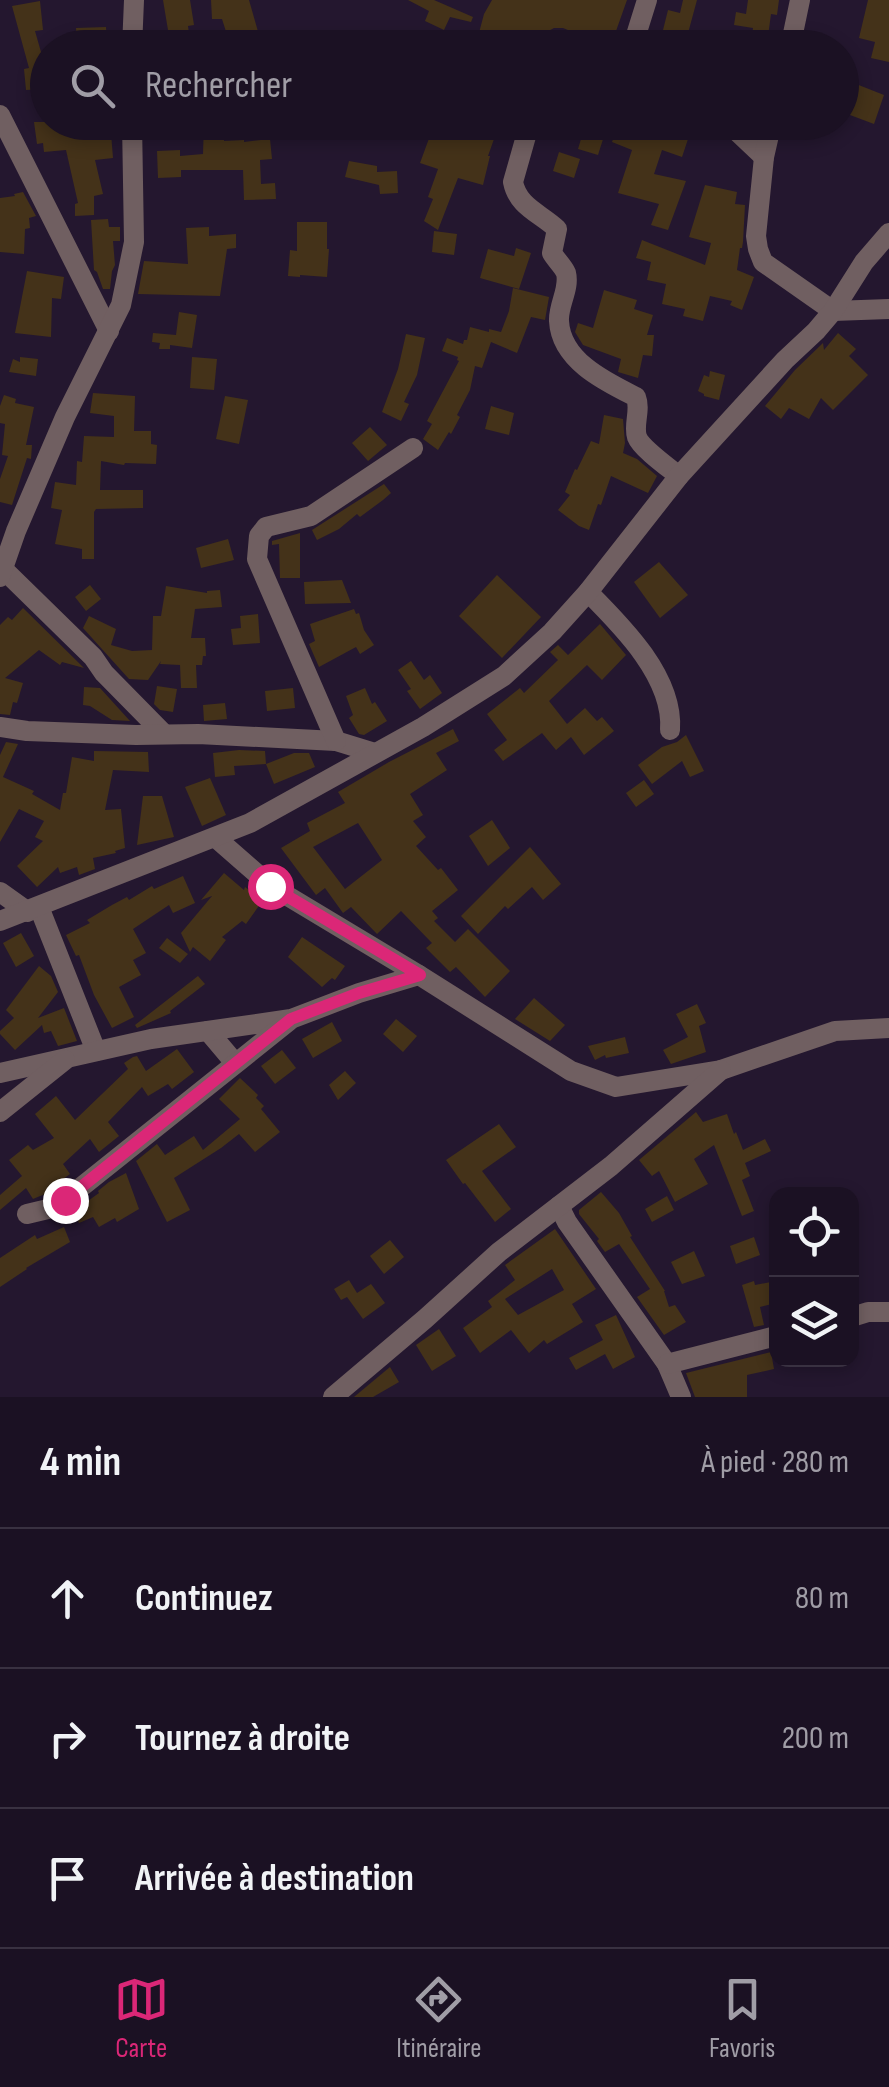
<!DOCTYPE html>
<html lang="fr">
<head>
<meta charset="utf-8">
<style>
  :root { --surface:#1b1123; --page:#241a2b; --text:#f1f3f6; --muted:#a09da6; --line:#393141; --accent:#db2777 }
  body { margin:0; font-family:"Sofia Sans Condensed",sans-serif; background:var(--page); color:var(--text) }
  .controls { position:absolute; right:30px; bottom:30px; display:grid; overflow:hidden; border-radius:20px; box-shadow:0 5px 15px #0003 }
  .controls button { width:90px; height:90px; display:grid; place-items:center; padding:0; border:0; border-bottom:2px solid var(--line); background:var(--surface); color:var(--text); font:50px sans-serif }
  .stop { position:absolute; width:30px; height:30px; margin:-22px; border:8px solid #db2777; border-radius:50%; background:#fff }
  .stop.end { background:#db2777; border-color:#fff; box-shadow:0 2px 10px #0008 }
  .list { margin:0; padding:0; list-style:none }
  h2 { display:flex; justify-content:space-between; align-items:center; height:130px; margin:0; padding:0 40px; font-size:42px }
  h2 small { font-size:32px; font-weight:400; color:var(--muted) }
  .list li { display:grid; grid-template-columns:65px 1fr auto; gap:30px; align-items:center; box-sizing:border-box; height:140px; padding:0 40px; border-top:2px solid var(--line) }
  .list b { display:block; font-size:38px; white-space:nowrap }
  .list em { font-size:32px; font-style:normal; color:var(--muted) }
  .icon { flex:none; width:55px; height:55px; fill:none; stroke:currentColor; stroke-width:2; stroke-linecap:round; stroke-linejoin:round }
  .map { position:relative; flex:none; width:889px; height:1397px; overflow:hidden }
  .search { position:absolute; background:var(--surface); box-shadow:0 5px 15px #0003; left:30px; right:30px; top:30px; height:110px; display:flex; align-items:center; gap:25px; box-sizing:border-box; padding:0 35px; border-radius:55px; color:var(--muted); font-size:38px }
  .sheet { height:550px; background:var(--surface) }
  nav { display:flex; justify-content:space-around; align-items:center; box-sizing:border-box; height:140px; border-top:2px solid var(--line); background:var(--surface); font-size:28px; color:var(--muted) }
  nav a { display:grid; justify-items:center; gap:5px }
  nav .on { color:var(--accent) }
  .map>svg:first-child { display:block }
  .building { fill:#443219; fill-rule:evenodd }
  .lines { fill:none; stroke-linecap:round; stroke-linejoin:round }
  .minor { stroke:#705f61; stroke-width:20 }
  .route { stroke:#db2777; stroke-width:12 }
</style>
</head>
<body>
<div class="map">
<svg width="889" height="1397" viewBox="0 0 889 1397">
  <rect width="100%" height="100%" fill="#24172f"/>
  <g class="building">
    <path d="M163,0h27l4,25 -6,1 3,22h-12l-1,-7 -8,1z"/>
    <path d="M211,0h38l10,35 -11,3 4,10h-16l-2,-6 -4,2 -8,-25h-10z"/>
    <path d="M408,0h26l39,17 -2,5 -21,-5 -6,13 -19,-9 4,-10z"/>
    <path d="M492,0h135l-17,48h-21l-3,-8 -6,-5 -17,-7h-9l-11,6 -5,14h-20l-15,-6 -1,6h-15l-11,-4 8,-30z"/>
    <path d="M683,0h14l-13,48 -20,-3 2,-9 -4,-2 6,-24 12,3z"/>
    <path d="M748,0h31l-2,15 -6,-1 -4,30 -16,-3 2,-13 -19,-3 2,-13 10,2z"/>
    <path d="M868,0h21v62l-18,-4 4,-16 -16,-4z"/>
    <path d="M40,1l3,29 -8,1 8,28 2,30 -19,1 -2,-21 5,-1 -17,-62z"/>
    <path d="M106,27l1,19 -30,1 -1,-19z"/>
    <path d="M846,80l38,15 -10,29 -32,-12v-20z"/>
    <path d="M34,122h37l2,9 12,-3 6,7 20,-2 2,25 -18,2 8,34 -9,2v19l-19,1v-12l3,-1 -12,-53 -22,2 -1,-9 -6,1z"/>
    <path d="M204,122h20v19l20,-1v2l26,-3 2,20 -12,1 1,24 14,-1 1,16 -32,1 -1,-30h-62v7l-23,1 -1,-27 23,-1v6l23,-2z"/>
    <path d="M406,122h94l-12,34h2l-7,29 -25,-7 -20,52 -14,-9 9,-22 -5,-2 10,-28 -18,-6 11,-30z"/>
    <path d="M619,122h25l30,11 3,-11 16,2 -11,33 -20,-7 -8,24 32,7 -18,49 -17,-5 8,-21 -41,-11 14,-43 -20,-8z"/>
    <path d="M584,129l20,7 -6,19 -20,-6z"/>
    <path d="M559,152l21,7 -6,19 -21,-7z"/>
    <path d="M349,161l28,5v6l20,-1 1,22 -18,1 -1,-9 -34,-8z"/>
    <path d="M705,185l32,7 -2,12 10,1 -2,37 -1,6h-2l-3,22 17,7 -12,33 -12,-5 2,-4 -22,-5 -7,25 -20,-5 2,-7 -23,-5 4,-20 -19,-4 4,-18 -15,-4 6,-18 63,25 6,-22 -22,-6z"/>
    <path d="M23,192l13,24 -7,2 1,10 -5,1 -1,25 -24,-2v-54l15,-2 -1,-2z"/>
    <path d="M108,219l1,8h11v14h-7l2,24 -3,6 -2,18h-7l-6,-17 -3,-2 -3,-50z"/>
    <path d="M297,222h30v27h2l-2,28 -27,-2v2l-12,-1 2,-26 7,1z"/>
    <path d="M209,227v9l27,-2v14l-9,1 -7,47 -82,-2 6,-33 44,3 -2,-36z"/>
    <path d="M434,231l23,3 -3,21 -22,-3z"/>
    <path d="M516,248l15,5 -12,36 -39,-11 8,-29 26,7z"/>
    <path d="M27,271l37,6 -3,22 -9,-1 -1,39 -36,-4z"/>
    <path d="M513,288l36,9 -4,23 -14,-3 -14,36 -26,-11 -9,26 -7,-2 -5,24 -13,25 3,2 -9,17 -2,-2 -11,18 -15,-11 9,-15 -5,-3 32,-60 -2,-1 1,-3 -16,-6 5,-13 16,6 1,-4h3l3,-13 19,5v-3l12,3 8,-21z"/>
    <path d="M604,290l33,10 -3,9 19,6 -6,20h7l-2,21 -9,-1 -5,23 -20,-6 3,-13 -38,-14 -8,-13 3,-9 15,5z"/>
    <path d="M179,312l18,3 -5,33 -22,-3v4h-11l1,-6 -8,-1 1,-9 23,2z"/>
    <path d="M838,333l18,16 -7,7 19,19 -35,35 -12,-12 -12,21 -20,-11 -8,11 -16,-13 30,-36 28,-27 1,7z"/>
    <path d="M406,334l19,4 -8,37 -13,27 5,2 -8,17 -19,-9 16,-43z"/>
    <path d="M20,357l18,2 -2,17 -27,-4 4,-13 7,3z"/>
    <path d="M192,357l25,2 -3,31 -24,-2z"/>
    <path d="M710,371l15,4 -6,25 -15,-4v-2l-6,-3 6,-16 5,2z"/>
    <path d="M93,393l42,3 -1,35h17v13l6,1 -1,19 -31,-1 -1,2 -23,-4 -1,29h43v18l-47,1 -2,3v47h-12v-10l-27,-5 7,-34 -11,-2 4,-26 21,3 1,-24 5,1 2,-26 30,1v-21l-24,-3z"/>
    <path d="M4,395l12,4 -1,4 19,4 -8,38h6l-1,14 -4,-1 -15,47 -12,-3v-23l8,-23 -6,-1 3,-31 -5,-1v-17z"/>
    <path d="M225,396l23,4 -9,44 -23,-5z"/>
    <path d="M491,406l23,7 -5,22 -24,-6z"/>
    <path d="M604,415l19,4 2,24 -2,10 14,6 20,17 -9,17 -37,-17 -10,29 -3,-1 -9,26 -10,-4 -21,-16 12,-15 -5,-3 10,-23 2,1 14,-29 8,3z"/>
    <path d="M370,427l17,18 -19,16 -16,-18z"/>
    <path d="M384,484l7,9 -8,7 -23,17 -3,-3 -18,15 -22,11 -5,-10z"/>
    <path d="M300,533v45h-20l-1,-34 -7,1v-4z"/>
    <path d="M228,539l6,21 -33,8 -5,-20z"/>
    <path d="M659,562l29,33 -28,23 -26,-36z"/>
    <path d="M497,575l44,42 -39,41 -43,-42z"/>
    <path d="M342,580l9,23 -46,1 -1,-22z"/>
    <path d="M90,585l11,14 -15,12 -11,-14z"/>
    <path d="M166,586l41,7v-2l13,-1 2,17 -27,2 -4,29h14l1,18h-3l-1,9h-6l1,23h-16l-1,-23 -20,-1 1,-3 -13,19 -19,-1 -46,-51 6,-12 27,13 -5,16 21,6 20,-1 1,-34h8z"/>
    <path d="M23,608l61,60 -22,-6 -2,3 -21,-15 -34,28 18,5 -6,20 -4,-1 -3,13 -10,-1v-89l8,-8 4,3z"/>
    <path d="M354,609l2,5 3,-1 5,17 10,15 -14,9 -4,-7 -37,20 -10,-23 6,-3 -5,-17z"/>
    <path d="M258,614l2,29 -27,2 -2,-16 10,-1 -1,-12z"/>
    <path d="M600,624l26,31 -24,25 -15,-15 -38,36 18,23 18,-16 12,13 5,-4 12,14 -30,24 -13,-18 -15,13 -14,-17 -39,28 -9,-11 13,-10 -20,-26 33,-26 4,5 34,-33 -8,-8 8,-7 10,10z"/>
    <path d="M411,661l13,19 6,-5 12,18 -22,16 -13,-18 4,-2 -13,-19z"/>
    <path d="M157,686l20,3 -4,23 -13,-2 -6,-6z"/>
    <path d="M84,687l16,1 30,33 -18,-1 -22,-14 -7,-1z"/>
    <path d="M293,688l2,20 -28,3 -2,-20z"/>
    <path d="M365,688l7,16 3,-2 12,19 -23,14 -5,-1 -10,-16 4,-3 -7,-19z"/>
    <path d="M225,703l2,16 -23,2 -1,-16z"/>
    <path d="M453,729l6,12 -23,12 11,17 -37,24 13,21 -10,6 13,16 -10,9 22,24 3,-2 17,22 -26,21 6,7 -4,3 21,21 13,-13 42,42 -25,26 -29,-30 -6,5 -24,-24 6,-5 -31,-32 -24,23 -26,-27 -8,6 -18,-25 -9,7 -35,-47 29,-17 -3,-8 38,-20 -7,-11 51,-30zM358,823l24,37 -37,29 -32,-42z"/>
    <path d="M686,735l18,36 -14,6 -8,-16 -30,23 -14,-19 24,-18 15,-5z"/>
    <path d="M6,742l12,2 -15,33 31,14 -2,3 28,16 3,-17h3l6,-36 22,4v-10l54,1 1,20 -36,-2 -8,40 16,-1 4,39 -10,3 1,2 -23,5 2,11 -16,6 -2,-8 -17,6 -2,-6 -21,20 -20,-21 26,-25 -8,-4 9,-16 -25,-12 -19,33v-87z"/>
    <path d="M239,750l26,1 1,13 -32,2 1,9 -20,2 -2,-24z"/>
    <path d="M294,753h15l6,14 -41,17 -8,-20z"/>
    <path d="M210,778l16,37 -24,11 -17,-39z"/>
    <path d="M644,780l10,14 -18,13 -10,-14z"/>
    <path d="M143,796h19l12,41 -37,8z"/>
    <path d="M492,820l18,28 -22,18 -19,-30z"/>
    <path d="M530,847l31,37 -18,16 -11,-13 -24,22 -3,-3 -27,28 -17,-18z"/>
    <path d="M224,873l20,17 1,-3 18,13 -17,24 -4,-3 -20,16 4,3 -16,21 -17,-14 -3,5 -9,-19 31,-37 -11,4z"/>
    <path d="M183,876l12,27 -22,10 -4,-8 -36,24 13,24 -13,7 8,15 -22,12 15,30 -22,11 -18,-33 -15,-40 -3,1 -10,-21 24,-12 -3,-3 25,-15 15,-8 2,3 23,-14 2,3z"/>
    <path d="M21,933l13,23 -18,11 -13,-24z"/>
    <path d="M302,937l43,29 -10,14 -3,-2 -10,9 -34,-30z"/>
    <path d="M167,938l21,16 -8,9 -21,-15z"/>
    <path d="M39,966l12,10 7,16 -20,26 26,-10 13,33 -19,5 -7,-15 -7,2 -2,-8 -27,25 -15,-16v-3l14,-13 -8,-8z"/>
    <path d="M198,976l7,8 -35,27 1,2 -34,15 -2,-3z"/>
    <path d="M534,998l31,27 -15,16 -35,-22z"/>
    <path d="M697,1004l9,19 -7,3 7,26 -35,12 -8,-14 25,-13 -12,-23z"/>
    <path d="M396,1019l21,17 -14,16 -20,-18z"/>
    <path d="M332,1022l10,19 -29,17 -11,-19z"/>
    <path d="M625,1037l4,16 -23,5 -1,-3 -10,5 -7,-14z"/>
    <path d="M177,1049l17,23 -22,17 -4,-5 -20,12 -6,-9 -34,35 11,14 -20,16 -9,-13 -27,25 7,10 -15,11 2,4 -24,10 -7,-11 -26,22v-15l22,-19 -13,-16 19,-15 5,5 21,-12 -19,-24 21,-18 19,24 53,-51 -4,-6 9,-6 4,-1 9,15z"/>
    <path d="M282,1050l14,18 -21,16 -14,-18z"/>
    <path d="M345,1071l11,12 -18,17 -9,-15z"/>
    <path d="M240,1078l18,17 -2,3 8,8 -3,3 19,23 -25,20 -16,-18 -18,14 -47,30 16,32 -23,12 -31,-61 21,-17 8,11 29,-19 9,14 37,-31 -21,-20z"/>
    <path d="M696,1112l7,10 24,-8 7,20 2,-2 7,18 22,-11 6,12 -26,12 5,13 -8,4 12,31 -12,5 -28,-71 -20,14 14,25 -33,18 -16,-31 -7,5 -13,-16z"/>
    <path d="M499,1124l17,23 -34,24 29,38 -16,13 -30,-39 -2,1 -17,-24z"/>
    <path d="M126,1173l13,36 -22,13 -2,-4 -16,9 -6,-10 -14,6 -5,-12 25,-18 -1,-2 11,-9z"/>
    <path d="M601,1192l18,21 13,23 -2,1 35,54h-1l5,16 6,-2 11,17 -22,13 -27,-38 13,-8 -31,-45 -14,8 -8,-11 2,-2 -20,-25v-4z"/>
    <path d="M667,1196l7,14 -22,12 -7,-13z"/>
    <path d="M64,1227l6,15 -44,26 1,1 -27,18v-29l35,-23 2,4z"/>
    <path d="M555,1229l41,60 -24,15 11,18 -36,22 -3,-4 -15,13 -18,-23 -31,23 -17,-25 29,-21 -4,-6 27,-21 -10,-15zM552,1269l12,21 -46,25 -13,-16z"/>
    <path d="M754,1237l6,18 -24,9 -6,-18z"/>
    <path d="M390,1240l14,17 -20,17 -14,-18z"/>
    <path d="M694,1251l11,25 -23,8 -11,-22z"/>
    <path d="M349,1280l8,13 14,-9 14,19 -22,16 -16,-22 -6,3 -7,-11z"/>
    <path d="M754,1281l1,4 21,-4v22l-16,4 4,18 -10,2 -12,-42z"/>
    <path d="M616,1315l19,42 -22,12 -8,-15 -29,16 -7,-12 34,-18 -8,-15z"/>
    <path d="M439,1329l17,27 -24,15 -16,-26z"/>
    <path d="M771,1352l3,17 -27,6v22h-52l-9,-24z"/>
    <path d="M390,1367l9,15 -26,15h-19z"/>
  </g>
  <g class="lines">
    <g class="minor">
      <path d="M132,48l2,-48"/>
      <path d="M551,48l2,-5 5,-2 17,7"/>
      <path d="M632,48l15,-48"/>
      <path d="M790,48l10,-48"/>
      <path d="M0,115l109,216"/>
      <path d="M530,122l-17,60c5,25 27,31 44,47l-5,24c4,7 11,13 14,20 4,16 -8,32 -7,48 2,40 47,61 77,76 5,13 -3,28 1,40 4,11 32,31 42,39"/>
      <path d="M727,122l37,35"/>
      <path d="M772,122l-8,35 -8,79 2,13 5,13 70,49 56,-2"/>
      <path d="M3,569l90,88 11,16 60,61"/>
      <path d="M0,577l16,-46 49,-114 56,-112 13,-63 -2,-120"/>
      <path d="M588,592c35,35 86,86 82,138"/>
      <path d="M0,727l27,4 109,4 62,-1 138,7 39,12"/>
      <path d="M336,741l-79,-182 2,-23 7,-9 45,-11 102,-68"/>
      <path d="M216,838l55,48 148,89 152,96 45,16 105,-17 114,-39 54,-3"/>
      <path d="M0,892l28,20"/>
      <path d="M39,907l57,144"/>
      <path d="M0,921l250,-98 173,-96 81,-51 48,-44 36,-40 91,-116 106,-116 31,-29 17,-20 31,-49 25,-29"/>
      <path d="M208,1031l27,32"/>
      <path d="M0,1073l151,-34 140,-20 68,-26 60,-18"/>
      <path d="M0,1112l65,-52"/>
      <path d="M559,1206l8,16 100,142 14,33"/>
      <path d="M27,1214l21,-5 17,-9 224,-179"/>
      <path d="M852,1317l16,-5h21"/>
      <path d="M667,1364l109,-28"/>
      <path d="M333,1397l92,-78 74,-67 112,-86 110,-96"/>
    </g>
  </g>
  <g class="lines">
    <path class="route" d="M65,1200l226,-181 68,-26 61,-18 -150,-89"/>
  </g>
</svg>
<div class="controls">
<button><svg class="icon" aria-label="locate" viewBox="0 0 24 24"><circle cx="12" cy="12" r="6"/><path d="M12 2v4M12 18v4M2 12h4M18 12h4"/></svg></button>
<button><svg class="icon" aria-label="layers" viewBox="0 0 24 24"><path d="M12 4l9 5-9 5-9-5zM3 14l9 5 9-5"/></svg></button>
</div>
<div class="stop" style="left:270px;top:886px"></div>
<div class="stop end" style="left:65px;top:1200px"></div>
<div class="search"><svg class="icon" aria-label="search" viewBox="0 0 24 24"><circle cx="10" cy="10" r="6"/><path d="M15 15l6 6"/></svg>Rechercher</div>
</div>
<section class="sheet">
<h2>4 min<small>À pied · 280 m</small></h2>
<ul class="list">
<li><svg class="icon" aria-label="ahead" viewBox="0 0 24 24"><path d="M12 20V5M6 11l6-6 6 6"/></svg><div><b>Continuez</b></div><em>80 m</em></li>
<li><svg class="icon" aria-label="right" viewBox="0 0 24 24"><path d="M7 20v-9h11M14 6l5 5-5 5"/></svg><div><b>Tournez à droite</b></div><em>200 m</em></li>
<li><svg class="icon" aria-label="arrive" viewBox="0 0 24 24"><path d="M6 21V4h12l-3 4 3 4H6"/></svg><div><b>Arrivée à destination</b></div></li>
</ul>
</section>
<nav>
<a class="on"><svg class="icon" aria-label="map" viewBox="0 0 24 24"><path d="M3 6l6-2 6 2 6-2v14l-6 2-6-2-6 2zM9 4v14M15 6v14"/></svg>Carte</a>
<a><svg class="icon" aria-label="directions" viewBox="0 0 24 24"><path d="M12 3l9 9-9 9-9-9zM9 14v-3h6M13 9l2 2-2 2"/></svg>Itinéraire</a>
<a><svg class="icon" aria-label="saved" viewBox="0 0 24 24"><path d="M7 4h10v16l-5-4-5 4z"/></svg>Favoris</a>
</nav>
</body>
</html>
